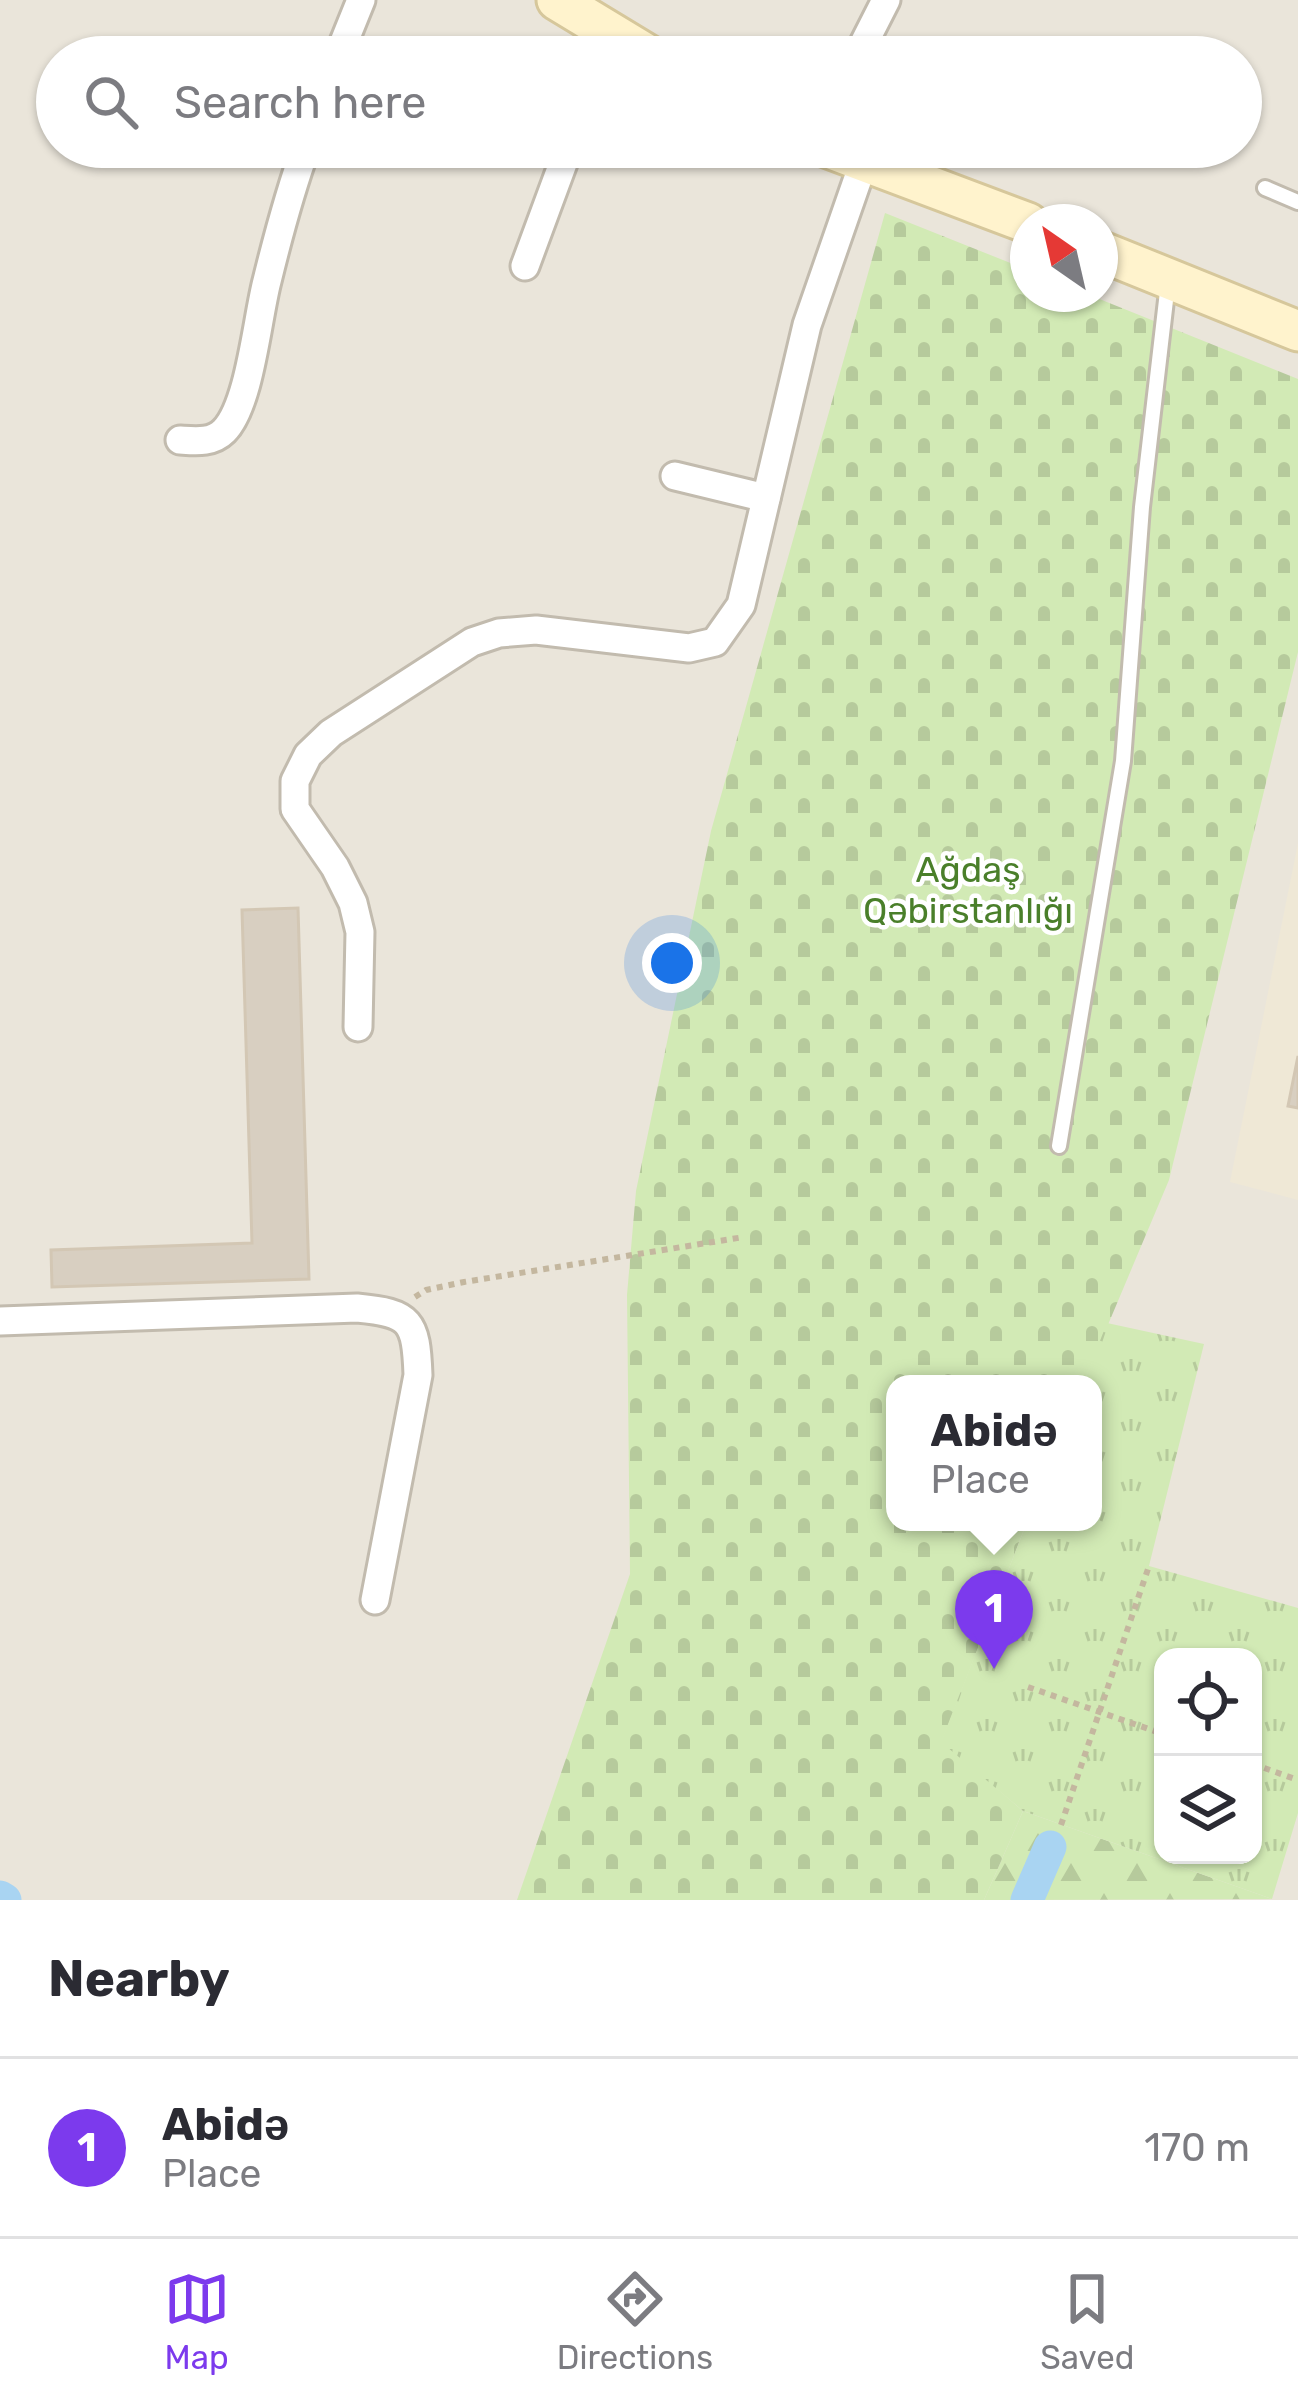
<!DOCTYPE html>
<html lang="en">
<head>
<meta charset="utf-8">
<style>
  :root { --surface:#fff; --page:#f7f7f7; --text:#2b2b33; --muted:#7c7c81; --line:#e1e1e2; --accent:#7c3aed }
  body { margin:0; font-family:Rubik,sans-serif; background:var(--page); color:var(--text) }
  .controls { position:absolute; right:36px; bottom:36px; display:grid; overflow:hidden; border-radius:24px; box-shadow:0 3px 9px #0004 }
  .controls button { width:108px; height:108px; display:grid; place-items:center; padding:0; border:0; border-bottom:3px solid var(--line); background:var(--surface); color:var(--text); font:60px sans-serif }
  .compass { position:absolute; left:1010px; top:204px; width:108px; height:108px; border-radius:50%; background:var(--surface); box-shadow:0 3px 9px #0004; rotate:326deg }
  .you { position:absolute; left:672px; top:963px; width:42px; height:42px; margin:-30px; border:9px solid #fff; border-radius:50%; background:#1a73e8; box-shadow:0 0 0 18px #1a73e833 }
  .badge { display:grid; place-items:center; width:78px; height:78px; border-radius:50%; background:var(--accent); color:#fff; font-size:39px; font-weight:700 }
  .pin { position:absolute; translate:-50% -99px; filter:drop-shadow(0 3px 6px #0008) }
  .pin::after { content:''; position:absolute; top:63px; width:42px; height:36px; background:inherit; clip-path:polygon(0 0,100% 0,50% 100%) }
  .popup { position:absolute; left:886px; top:1375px; width:216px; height:156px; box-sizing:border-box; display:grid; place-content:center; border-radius:24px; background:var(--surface); filter:drop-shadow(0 3px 9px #0005); font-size:39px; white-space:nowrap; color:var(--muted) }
  .popup b { font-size:45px; color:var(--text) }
  .popup::after { content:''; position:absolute; left:50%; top:100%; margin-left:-24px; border:24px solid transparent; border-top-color:var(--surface) }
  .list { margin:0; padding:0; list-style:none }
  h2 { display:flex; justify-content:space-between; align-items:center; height:156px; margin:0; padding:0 48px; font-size:51px }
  h2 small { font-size:39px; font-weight:400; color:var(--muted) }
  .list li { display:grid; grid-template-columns:78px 1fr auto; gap:36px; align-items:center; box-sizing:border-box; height:180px; padding:0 48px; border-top:3px solid var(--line) }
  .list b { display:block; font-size:45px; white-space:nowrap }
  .list p { margin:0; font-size:39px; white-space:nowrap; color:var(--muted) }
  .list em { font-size:39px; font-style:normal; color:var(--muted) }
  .icon { flex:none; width:66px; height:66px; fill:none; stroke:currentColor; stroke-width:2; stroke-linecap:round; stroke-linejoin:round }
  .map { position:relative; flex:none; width:1298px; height:1900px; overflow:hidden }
  .search { position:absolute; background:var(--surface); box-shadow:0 3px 9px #0004; left:36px; right:36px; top:36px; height:132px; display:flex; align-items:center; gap:30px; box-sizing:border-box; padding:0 42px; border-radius:66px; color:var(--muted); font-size:45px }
  .sheet { height:336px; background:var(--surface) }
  nav { display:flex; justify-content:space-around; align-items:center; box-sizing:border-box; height:168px; border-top:3px solid var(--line); background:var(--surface); font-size:33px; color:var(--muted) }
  nav a { display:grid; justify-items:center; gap:6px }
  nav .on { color:var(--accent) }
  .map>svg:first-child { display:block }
  .residential { fill:#eae5da; fill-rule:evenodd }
  .education { fill:#efe8d6 }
  .forest { fill:url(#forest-firs) }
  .cemetery { fill:url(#cemetery-stones) }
  .park { fill:url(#park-tufts); fill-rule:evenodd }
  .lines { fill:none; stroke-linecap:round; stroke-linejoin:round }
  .canal { stroke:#a9d4f2; stroke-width:33 }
  .building { fill:#d8cfc1; stroke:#d3c7b4; stroke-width:3 }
  .lane-casing { stroke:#c2bbae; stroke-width:20 }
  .street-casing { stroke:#c2bbae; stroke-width:33 }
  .secondary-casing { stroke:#d6c79b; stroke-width:45 }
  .path { stroke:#c4b79f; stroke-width:6; stroke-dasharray:6 6; stroke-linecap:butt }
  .lane { stroke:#fff; stroke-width:14 }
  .street { stroke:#fff; stroke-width:27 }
  .secondary { stroke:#fff3cd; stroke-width:39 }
  .labels { text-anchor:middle; stroke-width:9; stroke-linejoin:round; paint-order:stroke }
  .park-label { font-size:36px; fill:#4a7f2a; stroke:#fff }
</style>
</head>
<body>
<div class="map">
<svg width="1298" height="1900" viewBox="0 0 1298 1900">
  <defs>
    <pattern id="forest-firs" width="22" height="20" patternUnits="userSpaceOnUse" patternTransform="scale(3)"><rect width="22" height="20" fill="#d2eab5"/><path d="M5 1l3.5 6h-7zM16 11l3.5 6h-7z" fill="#b6ca9c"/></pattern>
    <pattern id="cemetery-stones" width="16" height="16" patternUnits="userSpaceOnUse" patternTransform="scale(3)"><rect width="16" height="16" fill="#d2eab5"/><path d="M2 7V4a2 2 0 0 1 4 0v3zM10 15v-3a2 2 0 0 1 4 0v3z" fill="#b6ca9c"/></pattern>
    <pattern id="park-tufts" width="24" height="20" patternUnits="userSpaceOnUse" patternTransform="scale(3)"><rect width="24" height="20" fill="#d2eab5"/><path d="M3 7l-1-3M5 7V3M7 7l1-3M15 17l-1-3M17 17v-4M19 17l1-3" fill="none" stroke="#b6ca9c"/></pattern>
  </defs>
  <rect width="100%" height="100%" fill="#f6f3ec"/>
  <path class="residential" d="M0,0h1298v1900h-1298zM57,57h1184v90h-1184zM1028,222h72v72h-72zM895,1384h198v138h-198zM1163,1657h90v198h-90z"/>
  <path class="education" d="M1298,843v357l-68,-18z"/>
  <path class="forest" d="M1023,1811l249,88 -288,1z"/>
  <path class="cemetery" d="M885,213l143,57v24h59l211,85v273l-129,528 -86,204h-188v138h132l-85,219 81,70 -39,89h-467l113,-326 -3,-279 9,-104 75,-360z"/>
  <path class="park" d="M1107,1323l97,21 -55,222 149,42v205l-26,86 -249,-88 -82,-69 86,-220h66v-138h-10zM1163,1657h90v198h-90z"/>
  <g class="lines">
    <g class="canal">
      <path d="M0,1897l5,3"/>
      <path d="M1027,1900l23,-53"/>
    </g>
  </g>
  <g class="building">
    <path d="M298,908l11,371 -257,8 -1,-37 201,-7 -10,-333z"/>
    <path d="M1298,1056v52l-10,-2z"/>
  </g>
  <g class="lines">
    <g class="lane-casing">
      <g id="lane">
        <path d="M1265,188l33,14"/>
        <path d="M1059,1146l64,-385 19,-254 26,-224"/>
      </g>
    </g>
    <g class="street-casing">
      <g id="street">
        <path d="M338,57l23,-57"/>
        <path d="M857,57l29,-57"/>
        <path d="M525,266l44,-119"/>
        <path d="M180,440c16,1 32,3 44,-9 26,-26 33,-112 43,-150 11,-45 23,-90 39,-134"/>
        <path d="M675,476l91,22"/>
        <path d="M358,1027l2,-95 -7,-29 -18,-36 -40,-58v-28l13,-26 23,-22 141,-91 27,-9 37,-3 153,18 26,-6 26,-37 66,-280 57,-164"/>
        <path d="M0,1321l357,-13c54,5 59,13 61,67l-43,225"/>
      </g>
    </g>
    <g class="secondary-casing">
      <g id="secondary">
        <path d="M557,0l94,57"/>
        <path d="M826,147l202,76"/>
        <path d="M1100,251l198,80"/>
      </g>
    </g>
    <g class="path">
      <path d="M415,1297l11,-7 38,-8 280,-45"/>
      <path d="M1028,1687l135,47"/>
      <path d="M1253,1764l45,16"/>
      <path d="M1061,1825l88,-259"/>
    </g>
    <use href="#lane" class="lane"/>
    <use href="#street" class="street"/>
    <use href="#secondary" class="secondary"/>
  </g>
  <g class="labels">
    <g class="park-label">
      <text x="968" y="882">Ağdaş<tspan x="968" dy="41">Qəbirstanlığı</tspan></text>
    </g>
  </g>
</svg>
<div class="controls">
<button><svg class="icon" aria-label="locate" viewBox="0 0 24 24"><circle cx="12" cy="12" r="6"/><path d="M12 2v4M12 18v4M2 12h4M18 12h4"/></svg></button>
<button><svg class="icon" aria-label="layers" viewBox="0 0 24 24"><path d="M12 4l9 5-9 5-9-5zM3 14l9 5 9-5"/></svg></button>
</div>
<svg class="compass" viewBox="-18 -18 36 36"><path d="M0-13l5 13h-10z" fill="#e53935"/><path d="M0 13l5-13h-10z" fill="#7c7c81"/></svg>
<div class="you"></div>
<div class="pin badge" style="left:994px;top:1669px">1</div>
<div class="popup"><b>Abidə</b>Place</div>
<div class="search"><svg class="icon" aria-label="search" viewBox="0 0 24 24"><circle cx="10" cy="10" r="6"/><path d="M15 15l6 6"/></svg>Search here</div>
</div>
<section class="sheet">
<h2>Nearby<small></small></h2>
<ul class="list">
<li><span class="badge">1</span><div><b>Abidə</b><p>Place</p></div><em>170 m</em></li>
</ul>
</section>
<nav>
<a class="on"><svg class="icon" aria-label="map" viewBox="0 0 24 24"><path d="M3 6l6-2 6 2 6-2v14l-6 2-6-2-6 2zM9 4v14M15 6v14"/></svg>Map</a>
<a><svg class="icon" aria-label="directions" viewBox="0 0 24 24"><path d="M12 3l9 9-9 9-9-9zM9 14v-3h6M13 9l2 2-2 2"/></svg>Directions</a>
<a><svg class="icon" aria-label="saved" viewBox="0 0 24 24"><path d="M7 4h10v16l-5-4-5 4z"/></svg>Saved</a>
</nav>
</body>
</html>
